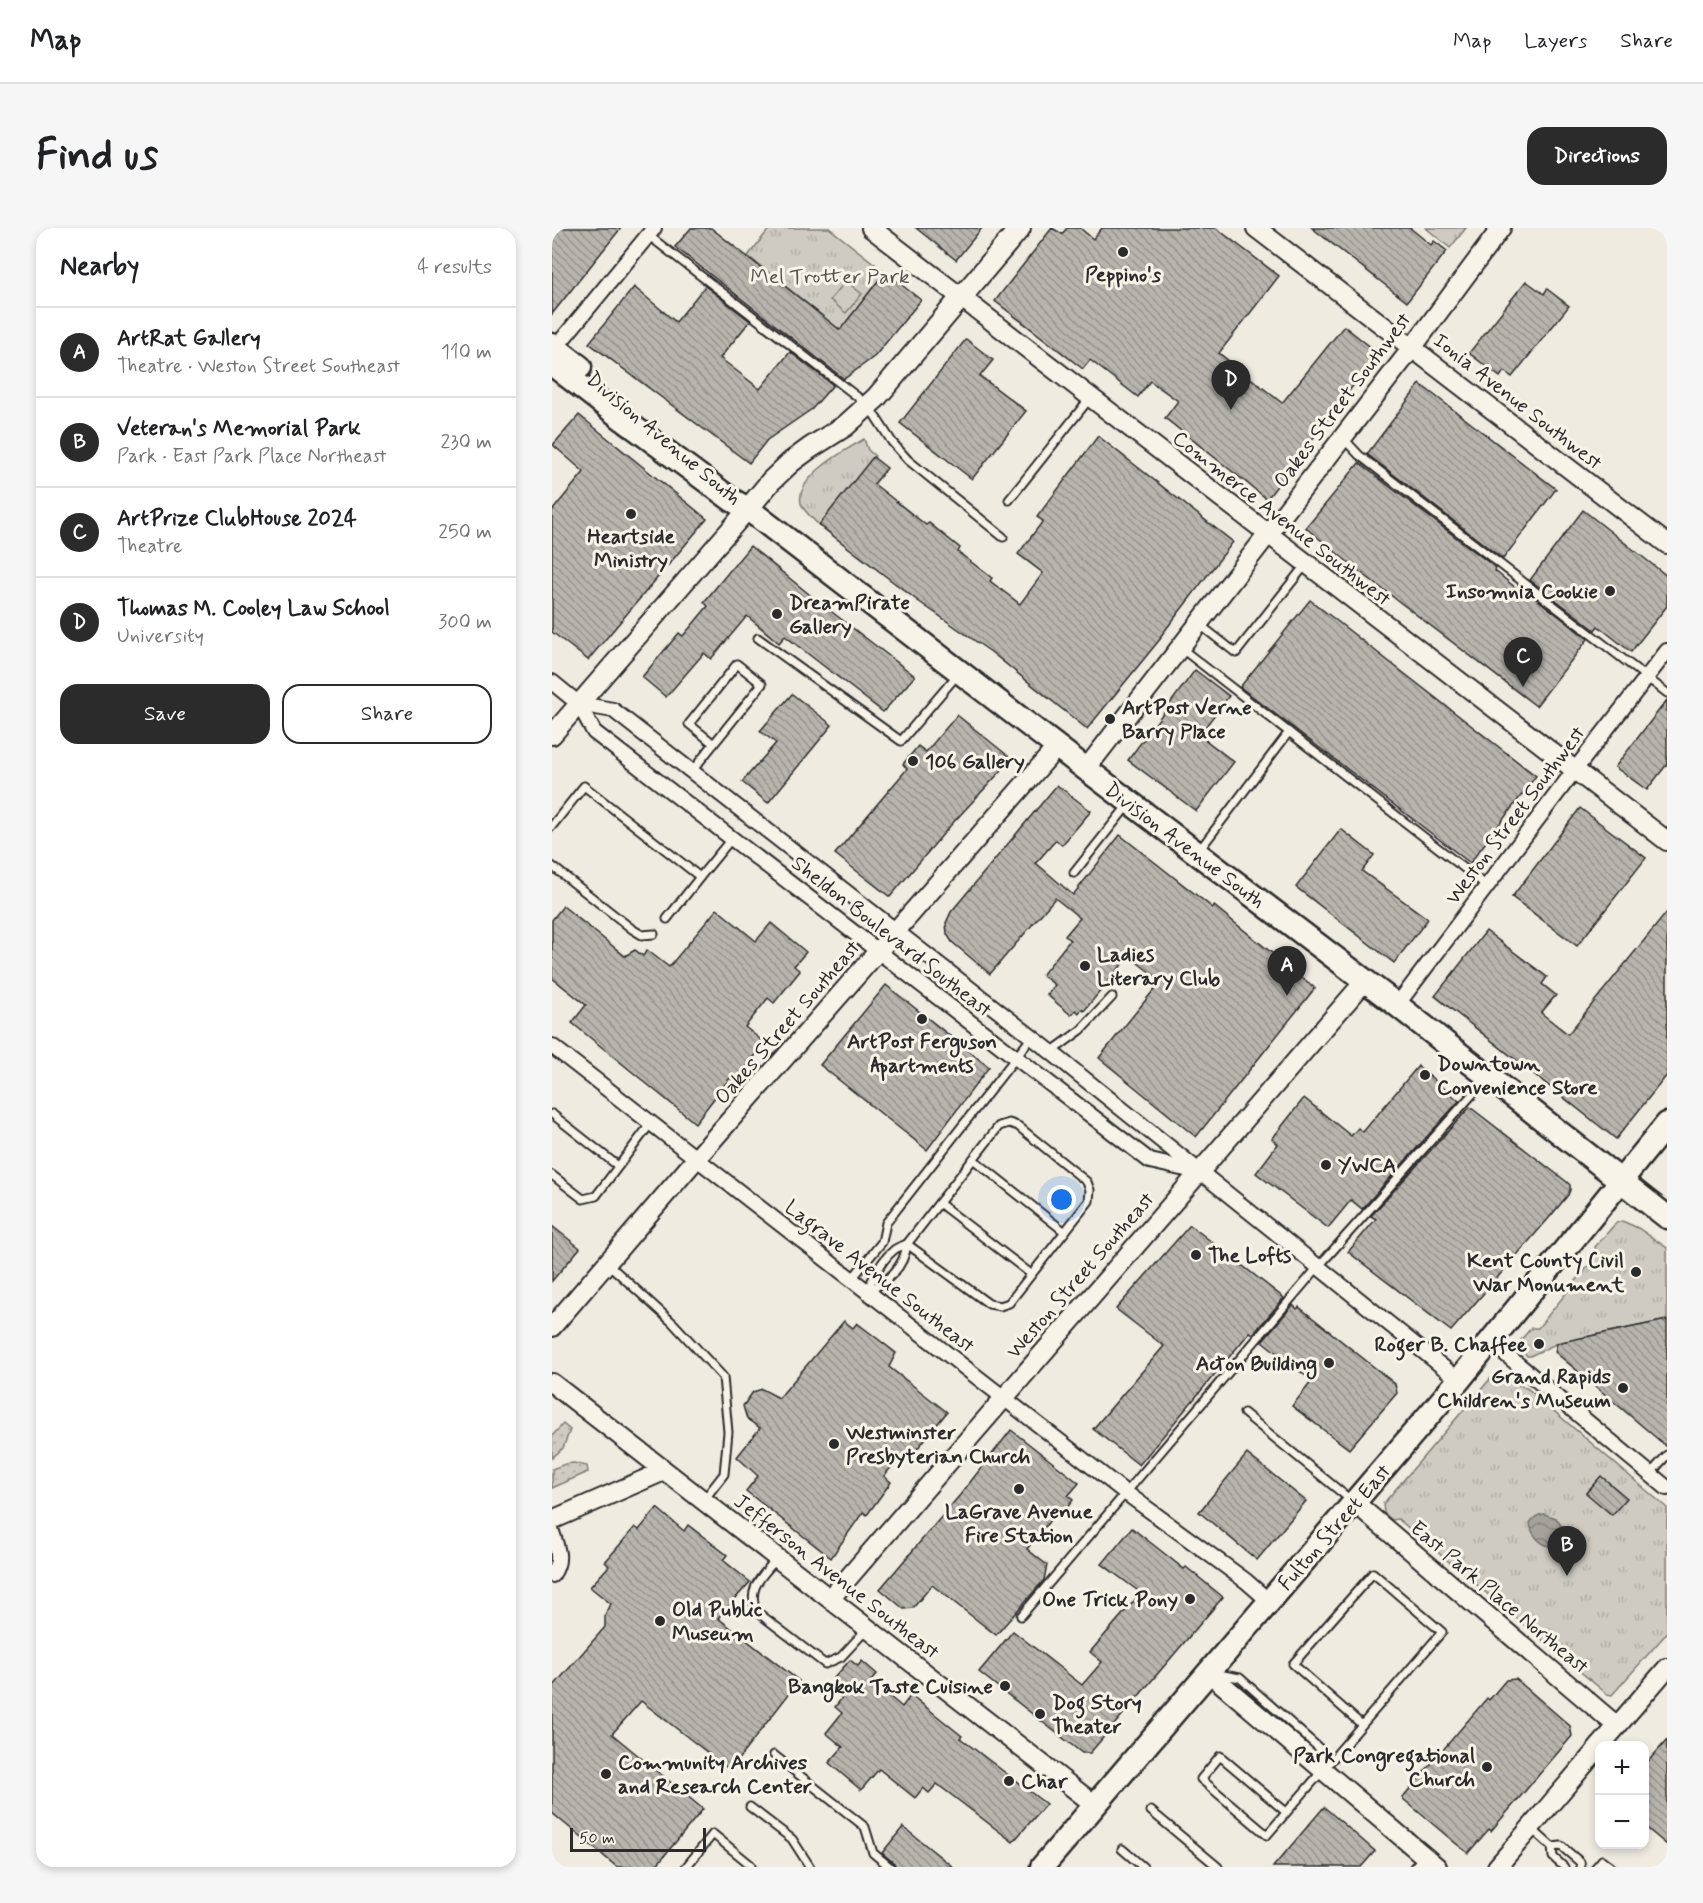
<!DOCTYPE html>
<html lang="en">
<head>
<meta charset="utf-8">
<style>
  :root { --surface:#fff; --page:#f6f6f6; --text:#202124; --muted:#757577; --line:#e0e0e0; --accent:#2b2b2b }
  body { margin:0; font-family:Mynerve,sans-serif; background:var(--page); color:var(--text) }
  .controls { position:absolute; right:18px; bottom:18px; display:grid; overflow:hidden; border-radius:12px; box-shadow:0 3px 9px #0003 }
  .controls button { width:54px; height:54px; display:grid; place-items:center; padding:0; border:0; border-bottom:2px solid var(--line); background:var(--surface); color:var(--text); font:30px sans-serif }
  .scale { position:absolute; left:18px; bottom:15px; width:136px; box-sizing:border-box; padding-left:6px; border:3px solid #2b2b2b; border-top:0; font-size:16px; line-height:21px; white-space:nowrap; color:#2b2b2b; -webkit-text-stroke:4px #f7f3e8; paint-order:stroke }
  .you { position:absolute; left:510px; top:972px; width:21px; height:21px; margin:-15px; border:4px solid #fff; border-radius:50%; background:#1a73e8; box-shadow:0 0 0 9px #1a73e833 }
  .badge { display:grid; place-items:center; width:39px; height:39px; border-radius:50%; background:var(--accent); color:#fff; font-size:20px; font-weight:700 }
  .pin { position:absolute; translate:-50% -50px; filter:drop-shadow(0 2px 3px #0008) }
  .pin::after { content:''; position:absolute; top:32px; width:21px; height:18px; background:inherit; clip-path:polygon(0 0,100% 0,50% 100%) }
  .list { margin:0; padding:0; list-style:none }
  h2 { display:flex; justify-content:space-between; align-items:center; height:78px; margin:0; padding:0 24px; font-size:26px }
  h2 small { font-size:20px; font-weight:400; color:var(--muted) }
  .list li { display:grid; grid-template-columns:39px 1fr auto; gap:18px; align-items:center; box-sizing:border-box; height:90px; padding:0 24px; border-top:2px solid var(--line) }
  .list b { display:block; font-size:22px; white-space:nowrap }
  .list p { margin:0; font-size:20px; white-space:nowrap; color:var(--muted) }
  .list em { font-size:20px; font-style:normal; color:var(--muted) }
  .actions { display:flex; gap:12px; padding:18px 24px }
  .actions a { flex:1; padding:14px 0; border:2px solid var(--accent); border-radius:18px; text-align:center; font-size:21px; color:var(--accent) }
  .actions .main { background:var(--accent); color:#fff }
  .map { position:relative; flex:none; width:1115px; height:1639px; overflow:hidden; border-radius:18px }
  header { display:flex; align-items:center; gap:36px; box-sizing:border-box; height:84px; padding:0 30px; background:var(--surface); border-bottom:2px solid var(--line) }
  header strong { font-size:28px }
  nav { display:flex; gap:33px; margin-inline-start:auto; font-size:21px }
  .intro { display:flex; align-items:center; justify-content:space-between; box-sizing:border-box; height:144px; padding:0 36px }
  h1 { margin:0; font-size:42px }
  .button { padding:15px 27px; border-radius:18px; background:var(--accent); color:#fff; font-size:21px; font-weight:700 }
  main { display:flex; gap:36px; padding:0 36px }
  aside { flex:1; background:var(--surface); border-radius:18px; box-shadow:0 3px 9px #0003 }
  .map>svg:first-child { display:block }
  .grass { fill:url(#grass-dots); stroke:#7d7b76; stroke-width:1.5 }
  .park { fill:url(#park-tufts); stroke:#7d7b76; stroke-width:1.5 }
  .pitch { fill:#cfcbc2; stroke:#7d7b76; stroke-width:1.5 }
  .water { fill:url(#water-waves); stroke:#74726e; stroke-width:1.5 }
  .building { fill:url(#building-back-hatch); stroke:#2b2b2b; stroke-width:1.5 }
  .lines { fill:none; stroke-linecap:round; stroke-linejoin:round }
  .service-casing { stroke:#2b2b2b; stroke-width:11 }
  .minor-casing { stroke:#2b2b2b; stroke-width:18 }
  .tertiary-casing { stroke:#2b2b2b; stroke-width:22 }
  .secondary-casing { stroke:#2b2b2b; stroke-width:24 }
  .primary-casing { stroke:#2b2b2b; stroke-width:27 }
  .service { stroke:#f7f3e8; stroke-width:7 }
  .minor { stroke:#f7f3e8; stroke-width:14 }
  .tertiary { stroke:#f7f3e8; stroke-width:18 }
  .secondary { stroke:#f7f3e8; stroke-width:20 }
  .primary { stroke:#f7f3e8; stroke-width:22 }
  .poi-dot { fill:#2b2b2b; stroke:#f7f3e8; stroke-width:2 }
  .labels { text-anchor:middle; stroke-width:6; stroke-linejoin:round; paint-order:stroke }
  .poi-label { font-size:21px; font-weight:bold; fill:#2b2b2b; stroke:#f7f3e8; text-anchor:start }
  .park-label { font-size:21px; fill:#545351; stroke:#f7f3e8 }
  .street-label { font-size:21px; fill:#2b2b2b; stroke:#f7f3e8 }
</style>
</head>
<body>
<header>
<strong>Map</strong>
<nav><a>Map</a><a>Layers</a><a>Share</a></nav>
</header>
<div class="intro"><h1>Find us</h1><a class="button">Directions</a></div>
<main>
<aside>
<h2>Nearby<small>4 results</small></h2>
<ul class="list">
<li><span class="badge">A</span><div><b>ArtRat Gallery</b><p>Theatre · Weston Street Southeast</p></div><em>110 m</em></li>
<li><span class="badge">B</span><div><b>Veteran's Memorial Park</b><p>Park · East Park Place Northeast</p></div><em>230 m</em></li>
<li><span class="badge">C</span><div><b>ArtPrize ClubHouse 2024</b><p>Theatre</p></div><em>250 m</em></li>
<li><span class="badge">D</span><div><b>Thomas M. Cooley Law School</b><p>University</p></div><em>300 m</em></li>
</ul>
<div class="actions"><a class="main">Save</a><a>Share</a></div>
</aside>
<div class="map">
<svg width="1115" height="1639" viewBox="0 0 1115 1639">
  <defs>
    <pattern id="grass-dots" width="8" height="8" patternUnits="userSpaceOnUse" patternTransform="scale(1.5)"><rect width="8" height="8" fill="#cfcbc2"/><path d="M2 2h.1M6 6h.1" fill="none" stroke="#b2aea7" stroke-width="1.8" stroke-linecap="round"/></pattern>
    <pattern id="park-tufts" width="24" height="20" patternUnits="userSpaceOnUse" patternTransform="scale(1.5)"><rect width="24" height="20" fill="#cfcbc2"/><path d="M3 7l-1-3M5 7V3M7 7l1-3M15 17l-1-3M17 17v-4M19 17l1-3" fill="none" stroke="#b2aea7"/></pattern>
    <pattern id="water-waves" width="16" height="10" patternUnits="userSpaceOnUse" patternTransform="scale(1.5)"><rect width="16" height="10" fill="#a4a29a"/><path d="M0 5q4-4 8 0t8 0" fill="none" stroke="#86847e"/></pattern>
    <pattern id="building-back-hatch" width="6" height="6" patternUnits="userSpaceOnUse" patternTransform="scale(1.5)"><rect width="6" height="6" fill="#b8b5ae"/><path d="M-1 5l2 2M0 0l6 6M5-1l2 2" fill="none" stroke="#96938e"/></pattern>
  </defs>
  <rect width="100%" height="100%" fill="#efebe0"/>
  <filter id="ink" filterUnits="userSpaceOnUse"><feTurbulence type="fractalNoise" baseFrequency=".0167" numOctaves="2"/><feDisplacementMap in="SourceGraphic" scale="12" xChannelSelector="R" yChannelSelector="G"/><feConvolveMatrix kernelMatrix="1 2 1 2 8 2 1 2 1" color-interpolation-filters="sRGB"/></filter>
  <g filter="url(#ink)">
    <g class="grass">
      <path d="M11,1196l7,6 -7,18 -11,10v-22z"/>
      <path d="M22,1235l13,3 1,6 -36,16v-19l13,-5z"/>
    </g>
    <g class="park">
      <path d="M218,0h59l56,44 -45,58 -92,-74z"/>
      <path d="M874,0h40l-16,20z"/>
      <path d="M312,211l4,11 7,6 -56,69c-6,-6 -16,-14 -18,-22 -6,-26 45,-53 63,-64z"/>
      <path d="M1070,993l16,7 29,20v72l-109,23 -28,13h-3l-5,-6 -2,-9 11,-13h7l59,-73 -2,-8 21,-24z"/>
      <path d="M944,1148l7,1 25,12 139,119v125l-55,62 -5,-1 -209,-175 -6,1 -8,-7 -1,-9 108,-126z"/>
    </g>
    <path class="pitch" d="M294,53l16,13 -16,19 -16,-13z"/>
    <path class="water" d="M992,1286l12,4 9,13c-1,28 -33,14 -35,-8 4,-6 7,-8 14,-9z"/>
    <g class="building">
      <path d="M0,0h69l-69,86z"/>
      <path d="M139,0h20l129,102 45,-58 36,28 -46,56 -31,23 -169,-132z"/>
      <path d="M364,0h66l-26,32z"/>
      <path d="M500,0l10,6 5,-6h13l13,11 9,-11h114l63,48 -60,77 63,50 62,-77 34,27 -111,146 -102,-81 13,-17 -28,-20 -12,16 -48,-37 -7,9 -88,-68z"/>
      <path d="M760,0h98l21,17 3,-4 13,10 -40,51z"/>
      <path d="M974,53l18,13 3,-5 22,17 -57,71 -8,-6 -4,6 -31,-24z"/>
      <path d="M153,58l45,35 -30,37 40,31 30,-37 43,33 -21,24 -45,31 -18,23 -160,-120 45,-56 42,35z"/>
      <path d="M414,111l27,21 -13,16 46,35 -54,68 -72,-56z"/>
      <path d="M868,156l136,105 -53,70 -136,-105z"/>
      <path d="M27,187l128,104 -119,141 -36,-28v-121l32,-39 -31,-27z"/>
      <path d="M546,208l135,106 -73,95 1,1 -74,91 -96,-77 -73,-51 -99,-76 54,-68 14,11 -13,16 52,41 3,-2 31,25 -2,4 34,26 -2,3 30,23 23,-31 -25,-19 25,-33 -6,-4z"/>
      <path d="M807,235l137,105 -1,3 26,21 3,-3 64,50 -52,67 -177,-135 -53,-43z"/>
      <path d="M1031,282l84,66v30l-36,46 -33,-26 -3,4 -65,-50z"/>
      <path d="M198,318l65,53 100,77 -32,36 -98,-76 -6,7 -32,-27 -36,43 -7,-6 -38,44 -24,-20 37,-44 4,3 25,-30 -4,-4z"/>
      <path d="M758,372l226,176 -66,87 -230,-176z"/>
      <path d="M643,442l34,26 -30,39 35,27 -38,49 -68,-51z"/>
      <path d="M240,466l40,31 -64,78 -26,-21 34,-39 -16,-12z"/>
      <path d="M1115,472v64l-20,26 -32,-23z"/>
      <path d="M405,487l55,44 -62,67 -60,71 -55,-43 72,-85 -4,-5 15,-18 8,6z"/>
      <path d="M505,557l34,26 -29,34 -6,-5 -20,23 37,32 47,-60 93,73 1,-2 101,82 -119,149 -97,-79 62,-77 -32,-25 -45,55 -2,-2 -3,4 -3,-3 -5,5 -24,-20 8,-10 -13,-10 28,-35 -5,-4 15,-18 -25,-20 -65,76 -38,-32 -5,-8 -1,-11 5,-11z"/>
      <path d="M1028,580l66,50 -69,88 -65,-49z"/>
      <path d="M789,601l33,26 -12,16 66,48 -34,44 -98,-76z"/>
      <path d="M11,678l62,50 10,-6 8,6 4,-6 22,17 48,-58 39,32 15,-18 35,29 -12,14 6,5 -26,32 -6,-5 -23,29 20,16 -30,38 -5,-3 -35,45 -123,-100 14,-18 -34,-27v-58z"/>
      <path d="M1115,684v163l-51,64 -181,-143 51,-65 61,46 -5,7 14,11 -15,18 27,21z"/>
      <path d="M334,757l103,82 -62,83 -107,-85z"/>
      <path d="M866,838l41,35 -97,108 -11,-9 -23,28 -72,-55 22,-29 -6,-5 32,-41 47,38 7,-8 5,4z"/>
      <path d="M918,879l97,75 3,3v5l-2,5 -19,23 -98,113 -103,-79 28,-33 -5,-3z"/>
      <path d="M638,997l94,73 -31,36 -3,-2 -111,133 -46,-36 71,-83 -48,-37z"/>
      <path d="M0,998l28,22 -28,33z"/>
      <path d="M741,1077l4,4 2,-2 96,77 2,9 -48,56 -57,-43 20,-25 -50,-40z"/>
      <path d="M1115,1092v127l-112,-95 2,-9z"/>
      <path d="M292,1093l9,7 4,-5 39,30 -7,14 58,45 -38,47 -7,-5 -18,22 7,6 -24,33 -4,-3 -32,46 -85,-67 12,-15 -21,-19 23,-29 -13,-9 -4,-13 10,-14 9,-3 17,9z"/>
      <path d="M459,1202l68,53 -11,13 5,4 -10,13 -4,-4 -32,40 20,16 -3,15 -48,55 -64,-50 -19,23 -9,1 -24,-20 80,-94z"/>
      <path d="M695,1226l59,47 -49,59 -58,-48z"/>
      <path d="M1049,1248l26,22 -15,17 -26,-22z"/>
      <path d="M105,1280l27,23 4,-6 39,30 -4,5 27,22 -32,36 81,63 -69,89 -89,-69 -29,33 91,75 -48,58h-38l-65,-54v-125l53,-61v-11l6,-12 -21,-17 19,-21 -4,-4 30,-35 4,3z"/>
      <path d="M580,1300l52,41 2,-2 37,30 -133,156h-8l-103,-81 34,-41 69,54 20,-23 -12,-10 51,-59 -39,-29z"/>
      <path d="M298,1432l8,6 4,-5 15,13 -6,7 31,26 9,-12 51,41 -2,2 86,66 -33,38 -76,-58 -8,9 -6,-5 -8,10 -36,-29 -18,21 -32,-27 14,-16 -17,-14 16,-20 -7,-6 7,-9 -9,-7 7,-8 -6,-5z"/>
      <path d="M964,1451l54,47 2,10 -81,95 -2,-2 -21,24 -14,-11 -52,-44 85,-100 2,2 17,-20z"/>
      <path d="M1115,1512v105l-23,-19v-60z"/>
      <path d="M772,1579l51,44 -14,16h-88z"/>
      <path d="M351,1599l50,40h-57l-2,-4 -12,-10z"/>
    </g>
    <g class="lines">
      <g class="service-casing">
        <g id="service">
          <path d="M96,7l220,170 24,37 16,18 95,77"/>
          <path d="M792,211l15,16 308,238"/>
          <path d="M457,272l81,-102"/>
          <path d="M647,396l37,29 70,-89"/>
          <path d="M206,410l143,103 57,-67"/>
          <path d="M630,421l305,237"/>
          <path d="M140,543l70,-87 -25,-20 -48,60 25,20"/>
          <path d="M0,598l32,-40 116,91 32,-39"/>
          <path d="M646,624l91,-120"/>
          <path d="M0,638l80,63 10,6 12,-1"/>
          <path d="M522,645l54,-68"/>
          <path d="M115,691l33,-42"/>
          <path d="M499,824l30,-22 31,-33"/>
          <path d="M0,886l66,52"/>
          <path d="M457,895l9,3 69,56 3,8 -1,11 -80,102 -9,3 -11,-2 -82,-60 92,-118z"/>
          <path d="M421,931l92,73"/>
          <path d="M0,947l31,24 13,-3 55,-73"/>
          <path d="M387,975l92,71"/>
          <path d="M355,1016c-3,24 -19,37 -40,48 6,-15 14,-32 27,-42 3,-3 9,-4 13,-6z"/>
          <path d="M55,1035l66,60 50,54 5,55 -4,42 -21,27"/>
          <path d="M299,1052l31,-38 4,-19 146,-186"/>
          <path d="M692,1185l108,88"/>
          <path d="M1098,1246l17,-19"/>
          <path d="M224,1331c-14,18 -29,28 -20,52l69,53 16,-7 25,-27"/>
          <path d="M469,1388l297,-349 169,-189"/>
          <path d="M666,1446l22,4 79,70 3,16"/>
          <path d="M222,1527l91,72 8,26 17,14"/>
          <path d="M198,1579l42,32 18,28"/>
          <path d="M599,1583l67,56"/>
          <path d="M734,1584l-66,-56 -19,23 66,56 175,-203 -69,-59 -80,91 68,60"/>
          <path d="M980,1601l20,18 1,10 11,10"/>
          <path d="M1000,1619l9,-1 19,16 1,5"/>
          <path d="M570,1621l21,18"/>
          <path d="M134,1639l27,-33 38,31 -1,2"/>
          <path d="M862,1639l10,-11"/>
          <path d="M1044,1639l6,-7 9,7"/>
        </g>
      </g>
      <g class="minor-casing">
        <g id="minor">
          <path d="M0,124l102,-124"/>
          <path d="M0,454l27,22 15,28 556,429 44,10"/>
          <path d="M27,476l34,6 438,342 408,328"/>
          <path d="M845,777l177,-234 93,-120"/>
          <path d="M0,818l574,447 120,88 24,21"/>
          <path d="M939,1114l176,146"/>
          <path d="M0,1304c5,16 11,28 0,43"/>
        </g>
      </g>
      <g class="tertiary-casing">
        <g id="tertiary">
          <path d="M319,0l796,613"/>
          <path d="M704,0l411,316"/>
          <path d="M0,507l196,-226"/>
          <path d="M534,541l326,-421 89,-120"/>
          <path d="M0,1099l144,-168 361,-412"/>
          <path d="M0,1155l543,422"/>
          <path d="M802,1274l263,224"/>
          <path d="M0,1292l112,-49"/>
          <path d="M278,1371l534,-617"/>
          <path d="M657,1445l228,194"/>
          <path d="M1048,1518l67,-78"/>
          <path d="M945,1639l103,-121"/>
        </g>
      </g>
      <g class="secondary-casing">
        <path id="secondary" d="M196,281l23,-28 20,-19 19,-14 35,-22 31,-28 144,-170"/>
      </g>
      <g class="primary-casing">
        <g id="primary">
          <path d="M0,117l28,22"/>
          <path d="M0,136l72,56 108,80 16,9 338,260 311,236 270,212"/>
          <path d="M490,1639l417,-487 208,-256"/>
        </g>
      </g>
      <use href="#service" class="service"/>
      <use href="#minor" class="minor"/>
      <use href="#tertiary" class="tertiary"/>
      <use href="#secondary" class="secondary"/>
      <use href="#primary" class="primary"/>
    </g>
  </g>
  <g class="poi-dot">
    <circle cx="571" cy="24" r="6"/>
    <circle cx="79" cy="286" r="6"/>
    <circle cx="1058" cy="363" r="6"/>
    <circle cx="225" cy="386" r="6"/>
    <circle cx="558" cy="491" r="6"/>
    <circle cx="361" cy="533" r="6"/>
    <circle cx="533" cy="738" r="6"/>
    <circle cx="370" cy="791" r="6"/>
    <circle cx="873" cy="847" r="6"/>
    <circle cx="774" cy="937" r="6"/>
    <circle cx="644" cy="1027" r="6"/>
    <circle cx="1084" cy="1044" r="6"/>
    <circle cx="987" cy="1116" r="6"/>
    <circle cx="777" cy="1135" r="6"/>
    <circle cx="1071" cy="1160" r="6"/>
    <circle cx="282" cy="1216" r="6"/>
    <circle cx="467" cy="1261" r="6"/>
    <circle cx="638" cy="1371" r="6"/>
    <circle cx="108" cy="1393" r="6"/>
    <circle cx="453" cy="1458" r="6"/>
    <circle cx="488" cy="1486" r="6"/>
    <circle cx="935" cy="1539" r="6"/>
    <circle cx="54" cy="1546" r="6"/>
    <circle cx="457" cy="1553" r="6"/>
  </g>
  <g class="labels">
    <g class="poi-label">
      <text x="571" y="53" text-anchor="middle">Peppino's</text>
      <text x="79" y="315" text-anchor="middle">Heartside<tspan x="79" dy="24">Ministry</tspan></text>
      <text x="1046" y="370" text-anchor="end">Insomnia Cookie</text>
      <text x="237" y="381">DreamPirate<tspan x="237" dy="24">Gallery</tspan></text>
      <text x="570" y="486">ArtPost Verne<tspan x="570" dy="24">Barry Place</tspan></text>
      <text x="373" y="540">106 Gallery</text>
      <text x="545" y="733">Ladies<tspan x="545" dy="24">Literary Club</tspan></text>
      <text x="370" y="820" text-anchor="middle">ArtPost Ferguson<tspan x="370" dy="24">Apartments</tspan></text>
      <text x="885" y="842">Downtown<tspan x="885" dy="24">Convenience Store</tspan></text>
      <text x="786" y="944">YWCA</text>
      <text x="656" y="1034">The Lofts</text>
      <text x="1072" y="1039" text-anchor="end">Kent County Civil<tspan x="1072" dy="24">War Monument</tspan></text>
      <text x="975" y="1123" text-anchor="end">Roger B. Chaffee</text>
      <text x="765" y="1142" text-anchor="end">Acton Building</text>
      <text x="1059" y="1155" text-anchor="end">Grand Rapids<tspan x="1059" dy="24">Children's Museum</tspan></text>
      <text x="294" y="1211">Westminster<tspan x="294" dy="24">Presbyterian Church</tspan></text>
      <text x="467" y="1290" text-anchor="middle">LaGrave Avenue<tspan x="467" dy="24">Fire Station</tspan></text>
      <text x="626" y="1378" text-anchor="end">One Trick Pony</text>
      <text x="120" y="1388">Old Public<tspan x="120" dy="24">Museum</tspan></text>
      <text x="441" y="1465" text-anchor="end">Bangkok Taste Cuisine</text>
      <text x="500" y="1481">Dog Story<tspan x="500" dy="24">Theater</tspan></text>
      <text x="923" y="1534" text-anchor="end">Park Congregational<tspan x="923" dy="24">Church</tspan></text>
      <text x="66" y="1541">Community Archives<tspan x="66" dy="24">and Research Center</tspan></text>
      <text x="469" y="1560">Char</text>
    </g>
    <g class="park-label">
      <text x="278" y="55">Mel Trotter Park</text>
    </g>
    <g class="street-label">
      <text transform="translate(790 172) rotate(-53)" y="7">Oakes Street Southwest</text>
      <text transform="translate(966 173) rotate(38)" y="7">Ionia Avenue Southwest</text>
      <text transform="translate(112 210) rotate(40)" y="7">Division Avenue South</text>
      <text transform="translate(730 290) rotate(38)" y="7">Commerce Avenue Southwest</text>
      <text transform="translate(963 587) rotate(-53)" y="7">Weston Street Southwest</text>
      <text transform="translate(633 617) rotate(37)" y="7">Division Avenue South</text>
      <text transform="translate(340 708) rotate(38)" y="7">Sheldon Boulevard Southeast</text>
      <text transform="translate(235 794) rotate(-49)" y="7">Oakes Street Southeast</text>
      <text transform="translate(528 1047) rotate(-49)" y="7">Weston Street Southeast</text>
      <text transform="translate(328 1048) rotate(38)" y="7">Lagrave Avenue Southeast</text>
      <text transform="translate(782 1299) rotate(-49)" y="7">Fulton Street East</text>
      <text transform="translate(285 1348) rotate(38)" y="7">Jefferson Avenue Southeast</text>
      <text transform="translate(948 1369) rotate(40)" y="7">East Park Place Northeast</text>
    </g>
  </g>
</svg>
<div class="controls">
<button>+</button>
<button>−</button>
</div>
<div class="scale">50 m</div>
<div class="you"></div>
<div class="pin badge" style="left:735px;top:768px">A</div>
<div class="pin badge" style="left:1015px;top:1348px">B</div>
<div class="pin badge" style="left:971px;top:459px">C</div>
<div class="pin badge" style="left:679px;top:182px">D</div>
</div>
</main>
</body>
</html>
